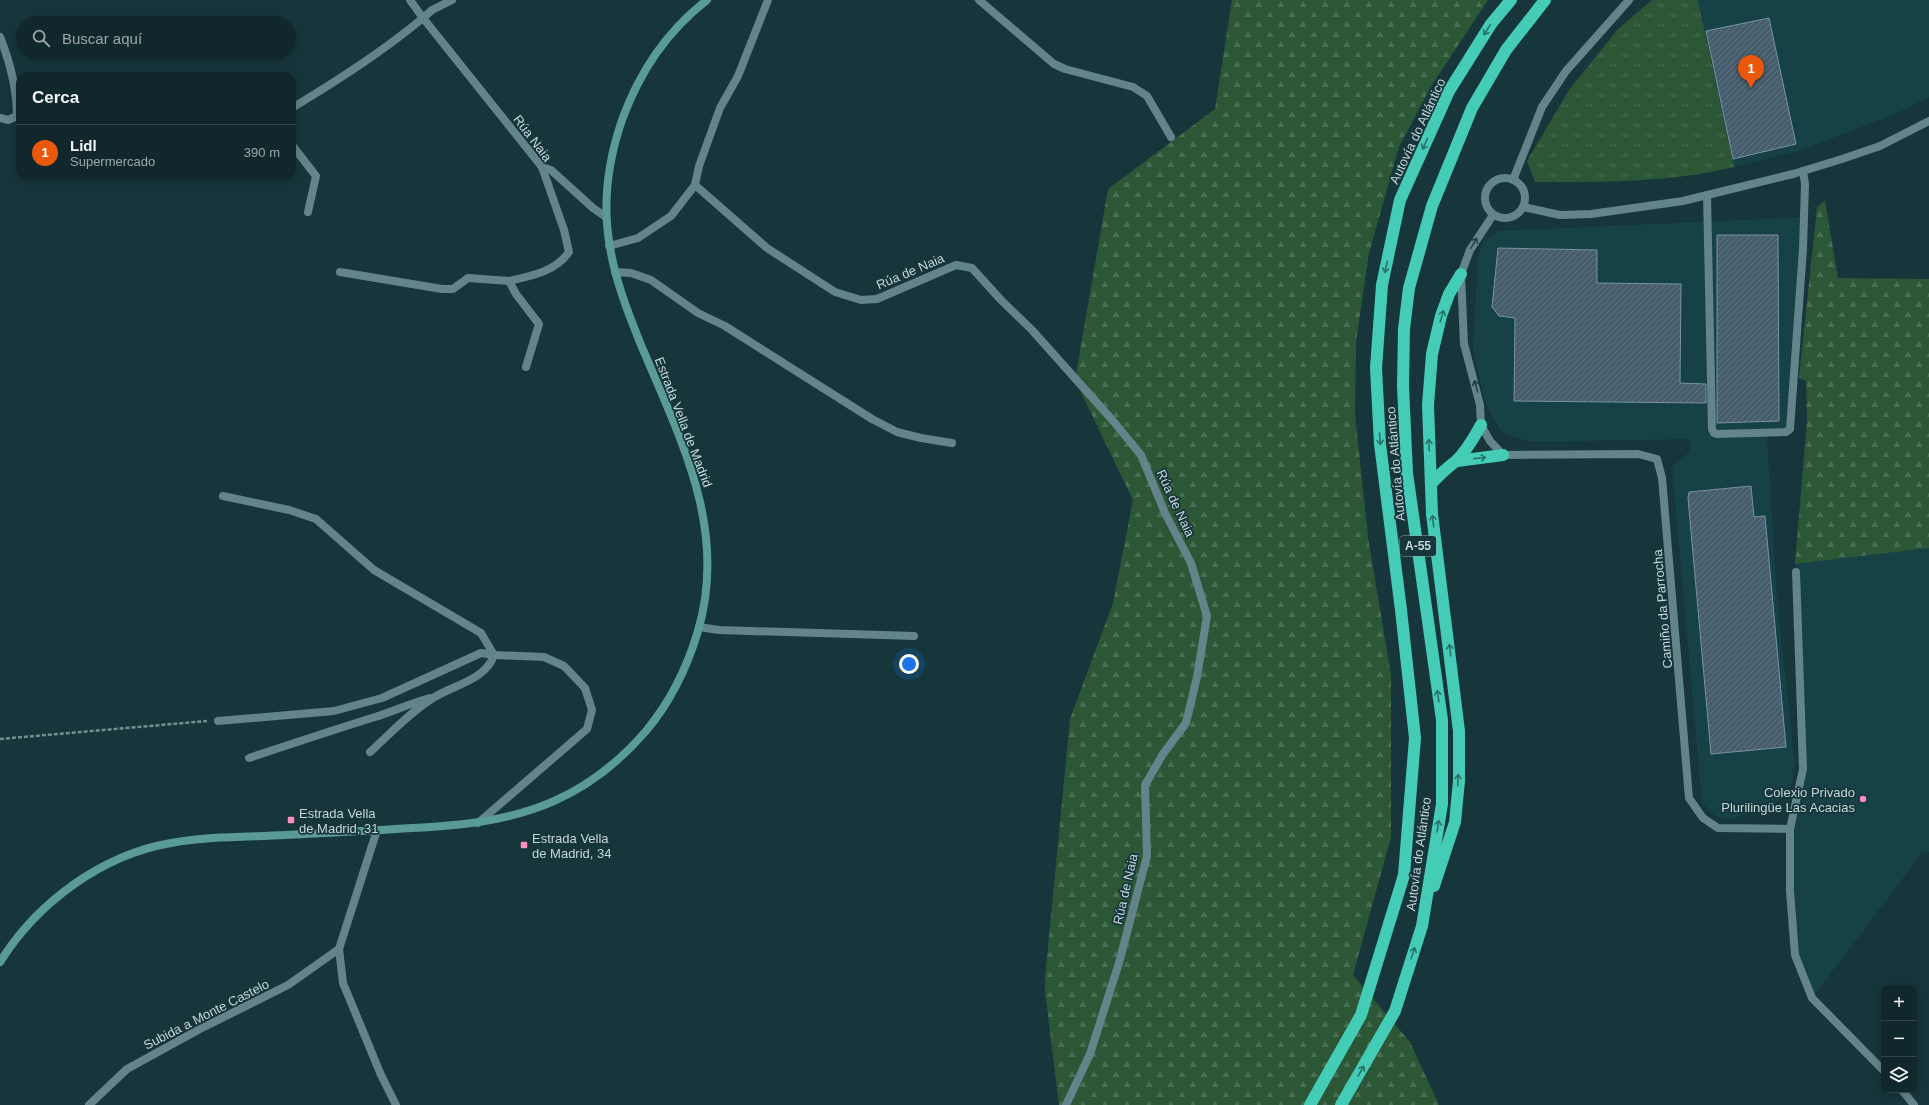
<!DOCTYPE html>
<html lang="es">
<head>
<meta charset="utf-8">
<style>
  :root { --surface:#10282c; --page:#1e3438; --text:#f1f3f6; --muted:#9ca6a9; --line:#304448; --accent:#ea580c }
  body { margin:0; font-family:Helvetica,sans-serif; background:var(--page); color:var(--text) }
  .controls { position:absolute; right:12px; bottom:12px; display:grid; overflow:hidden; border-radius:8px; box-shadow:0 2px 10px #0003 }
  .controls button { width:36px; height:36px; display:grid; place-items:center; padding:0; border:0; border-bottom:1px solid var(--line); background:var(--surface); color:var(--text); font:20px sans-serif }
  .you { position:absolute; left:909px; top:664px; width:14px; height:14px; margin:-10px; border:3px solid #fff; border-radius:50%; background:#1a73e8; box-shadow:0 0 0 6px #1a73e833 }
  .badge { display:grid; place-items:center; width:26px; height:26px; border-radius:50%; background:var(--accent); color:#fff; font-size:13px; font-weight:700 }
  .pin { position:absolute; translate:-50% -33px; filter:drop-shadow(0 1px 2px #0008) }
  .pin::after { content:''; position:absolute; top:21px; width:14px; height:12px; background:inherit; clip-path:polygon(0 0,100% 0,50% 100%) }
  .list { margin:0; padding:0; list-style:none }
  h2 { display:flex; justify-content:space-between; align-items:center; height:52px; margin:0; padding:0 16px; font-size:17px }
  h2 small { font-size:13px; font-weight:400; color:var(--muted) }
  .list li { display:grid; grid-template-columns:26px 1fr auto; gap:12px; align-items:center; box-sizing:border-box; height:56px; padding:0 16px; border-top:1px solid var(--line) }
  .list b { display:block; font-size:15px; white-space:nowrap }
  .list p { margin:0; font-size:13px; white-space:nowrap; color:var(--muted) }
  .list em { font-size:13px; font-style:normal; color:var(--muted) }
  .icon { flex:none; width:22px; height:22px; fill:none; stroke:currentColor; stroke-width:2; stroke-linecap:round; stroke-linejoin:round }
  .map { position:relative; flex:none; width:1929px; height:1105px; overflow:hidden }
  .search { position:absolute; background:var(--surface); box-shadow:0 2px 10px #0003; left:16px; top:16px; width:280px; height:44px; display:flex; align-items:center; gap:10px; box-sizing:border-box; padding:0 14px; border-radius:22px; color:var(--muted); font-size:15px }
  .panel { position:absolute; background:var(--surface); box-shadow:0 2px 10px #0003; left:16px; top:72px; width:280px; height:108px; border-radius:12px }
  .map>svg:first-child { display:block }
  .built { fill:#154147 }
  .grass { fill:url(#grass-tufts) }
  .forest { fill:url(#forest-firs) }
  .building { fill:url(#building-hatch); stroke:#7993a4 }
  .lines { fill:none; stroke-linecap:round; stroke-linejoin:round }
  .path { stroke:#758d91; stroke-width:2.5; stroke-dasharray:4 2; stroke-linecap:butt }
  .service { stroke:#63848a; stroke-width:8 }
  .minor { stroke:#63848a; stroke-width:8 }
  .secondary { stroke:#5a9a97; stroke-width:8 }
  .motorway { stroke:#45ccb6; stroke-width:12 }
  .oneway { stroke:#29726c }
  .oneway2 { stroke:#224247 }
  .poi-dot { fill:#fd8ec0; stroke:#16363b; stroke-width:1.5 }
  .labels { text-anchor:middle; stroke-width:3.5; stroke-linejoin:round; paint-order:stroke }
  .shield { fill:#16363b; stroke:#90a6aa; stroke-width:1 }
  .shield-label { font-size:12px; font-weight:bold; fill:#c5d6d9 }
  .street-label { font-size:13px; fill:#c5d6d9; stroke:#16363b }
  .poi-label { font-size:13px; fill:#c5d6d9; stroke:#16363b; text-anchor:start }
</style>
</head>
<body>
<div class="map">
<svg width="1929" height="1105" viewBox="0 0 1929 1105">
  <defs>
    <pattern id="grass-tufts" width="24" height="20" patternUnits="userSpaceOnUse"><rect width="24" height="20" fill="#2b5737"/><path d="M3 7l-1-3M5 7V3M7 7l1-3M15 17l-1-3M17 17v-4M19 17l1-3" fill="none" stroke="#486e53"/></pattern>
    <pattern id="forest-firs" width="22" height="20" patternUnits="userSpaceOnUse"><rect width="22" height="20" fill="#2b5737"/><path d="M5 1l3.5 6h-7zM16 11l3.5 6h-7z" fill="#486e53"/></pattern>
    <pattern id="building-hatch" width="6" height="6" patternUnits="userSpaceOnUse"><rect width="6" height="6" fill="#455d6d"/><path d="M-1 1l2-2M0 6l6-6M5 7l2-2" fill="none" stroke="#5e7481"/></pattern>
  </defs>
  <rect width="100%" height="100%" fill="#16363b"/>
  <g class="built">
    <path d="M1698,0h231v97l-29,15 -96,37 -70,18z"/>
    <path d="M1808,217l-15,217 -26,2 10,162 18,166 -4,23 -17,18 -44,14 -15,-3 -13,-13 -30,-336 17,-15 2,-13 -161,3 -29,-10 -16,-30 -12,-54 5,-90 6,-18 14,-9z"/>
    <path d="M1929,548v304l-7,1 -110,145 -17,-43 -5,-126 13,-60 -8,-205z"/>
  </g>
  <path class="grass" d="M1652,0h46l36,167c-66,16 -132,15 -199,15l-8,-21 42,-71 49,-61z"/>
  <g class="forest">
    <path d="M1232,0h256l-56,85 -33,62 -30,106 -13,89 -1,72 13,123 23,138v162l-38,138 57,67 29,63h-380l-14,-114v-13l25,-259 43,-116 20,-103 -58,-120 33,-191 107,-80z"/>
    <path d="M1825,201l13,77 91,1v269l-134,16 12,-144 -1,-39 -7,-3 18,-171z"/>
  </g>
  <g class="building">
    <path d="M1769,18l27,126 -63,15 -27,-128z"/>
    <path d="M1717,235h61l1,186 -62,2z"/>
    <path d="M1498,248l99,2v33l84,1 -1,99 26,1v19l-192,-2 1,-83 -16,-2 -7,-9z"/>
    <path d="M1751,486l3,31 11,-1 21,231 -75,7 -23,-256 1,-6z"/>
  </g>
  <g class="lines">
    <path class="path" d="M0,739l207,-18"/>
    <g class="service">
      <path d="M1707,195l5,234 2,4 3,1 69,-2 4,-3 13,-180 2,-65 -2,-13"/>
      <path d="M699,627l20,3 195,6"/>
    </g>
    <g class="minor">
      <path d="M410,0l13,18 9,-8 20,-10"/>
      <path d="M979,0l75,64 11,5 68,18 14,9 24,41"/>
      <path d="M0,37c10,25 17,53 17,79l-9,4 -8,-2"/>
      <path d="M292,108c46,-28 90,-56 131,-90l119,149 22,63 5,22c-14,20 -38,24 -60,29l7,13 23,30 -13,43"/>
      <path d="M292,145l24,31 -8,36"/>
      <path d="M542,167l9,3 42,38 13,9"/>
      <circle cx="1505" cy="198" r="20"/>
      <path d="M1513,180l29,-73 24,-36 63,-71"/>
      <path d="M695,185l72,63 68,44 26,8 16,-1 79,-34 16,3 29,32 31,30 82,92 27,33 24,58 26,50 16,53 -10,61 -11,46 -23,31 -18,31 2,71 -28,107 -29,91 -24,51"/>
      <path d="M1523,207l37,8 31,-1 92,-13 110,-27 49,-15 38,-13 49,-25"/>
      <path d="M1493,215l-23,35 -9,24 2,47 1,23 16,61 1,20 9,16 13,14 135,-1 19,5 5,19 27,320 14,20 15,10 72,1v62l5,64 17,43 72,73"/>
      <path d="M609,246l29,-8 33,-22 24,-31 4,-19 21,-58 18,-32 30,-76"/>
      <path d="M340,272l102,17h11l15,-11 41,3"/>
      <path d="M615,272l16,1 20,7 47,33 27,13 147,93 25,13 24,6 31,5"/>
      <path d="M223,496l66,14 27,9 58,51 107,63 13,22 50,2 20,9 21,22 7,22 -5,19 -109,94"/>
      <path d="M218,721l116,-10 48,-13 99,-45 13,2c-8,25 -41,30 -61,43 -23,14 -43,36 -63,54"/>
      <path d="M249,758c42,-14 84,-28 126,-41 19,-6 36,-14 55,-19"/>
      <path d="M1790,829l13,-60 -7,-197"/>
      <path d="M377,830l-38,119 4,34 38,92 15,30"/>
      <path d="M1902,1090l12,15"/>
      <path d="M89,1105l38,-36 71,-39 90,-45 51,-36"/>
    </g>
    <path class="secondary" d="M0,962c37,-59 101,-107 171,-119 38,-7 77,-6 115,-8 52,-3 104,-5 157,-9 84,-6 147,-30 203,-95 25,-30 41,-63 52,-100 31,-105 -20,-196 -59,-291 -12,-30 -24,-61 -29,-93 -8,-43 -2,-86 12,-127 17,-47 45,-89 85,-120"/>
    <g class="motorway">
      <path d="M1457,461l46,-6"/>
      <path d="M1431,484c8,-9 16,-16 25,-23 11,-10 18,-24 25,-36"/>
      <path d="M1434,886l21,-64 4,-41v-50l-27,-217 -4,-109 4,-51 9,-38 8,-22 12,-20"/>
      <path d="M1310,1105l51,-90 43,-140 11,-137 -14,-128 -21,-166 -4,-76 6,-83 18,-85 49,-109 42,-67 20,-24"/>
      <path d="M1341,1105l54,-94 27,-85 20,-122v-84l-35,-247 -4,-87 1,-57 5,-41 23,-82 40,-98 34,-58 39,-50"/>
    </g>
  </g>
  <defs><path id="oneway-shaft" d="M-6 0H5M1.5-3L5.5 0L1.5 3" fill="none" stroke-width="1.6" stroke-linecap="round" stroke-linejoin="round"/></defs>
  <g class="oneway">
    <use href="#oneway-shaft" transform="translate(1487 30) rotate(122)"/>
    <use href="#oneway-shaft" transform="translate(1425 144) rotate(114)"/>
    <use href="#oneway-shaft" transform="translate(1386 267) rotate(102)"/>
    <use href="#oneway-shaft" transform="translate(1442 316) rotate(-73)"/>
    <use href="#oneway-shaft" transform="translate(1380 439) rotate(86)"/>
    <use href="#oneway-shaft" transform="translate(1429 445) rotate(-93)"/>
    <use href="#oneway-shaft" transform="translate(1480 458) rotate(-6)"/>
    <use href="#oneway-shaft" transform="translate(1433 521) rotate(-97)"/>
    <use href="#oneway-shaft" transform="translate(1450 650) rotate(-97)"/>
    <use href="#oneway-shaft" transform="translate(1438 696) rotate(-98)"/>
    <use href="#oneway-shaft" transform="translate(1458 780) rotate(-88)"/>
    <use href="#oneway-shaft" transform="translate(1438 826) rotate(-81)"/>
    <use href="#oneway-shaft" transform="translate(1413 953) rotate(-72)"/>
    <use href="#oneway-shaft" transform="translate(1361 1071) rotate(-60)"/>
  </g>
  <g class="oneway2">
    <use href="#oneway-shaft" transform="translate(1474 243) rotate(-60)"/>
    <use href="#oneway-shaft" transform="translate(1476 386) rotate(-105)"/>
  </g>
  <g class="poi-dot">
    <circle cx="1863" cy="799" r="4"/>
    <rect x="287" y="816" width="8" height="8" rx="2"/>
    <rect x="520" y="841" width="8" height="8" rx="2"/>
  </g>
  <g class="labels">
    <rect class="shield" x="1400" y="536" width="36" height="20" rx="3"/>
    <g class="shield-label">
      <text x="1418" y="550">A-55</text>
    </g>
    <g class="street-label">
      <text transform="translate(1417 131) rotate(-65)" y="5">Autovía do Atlántico</text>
      <text transform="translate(533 138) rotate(53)" y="5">Rúa Naia</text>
      <text transform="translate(910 271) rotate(-23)" y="5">Rúa de Naia</text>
      <text transform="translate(684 422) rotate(69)" y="5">Estrada Vella de Madrid</text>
      <text transform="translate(1395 464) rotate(-95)" y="5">Autovía do Atlántico</text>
      <text transform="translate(1176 503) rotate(65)" y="5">Rúa de Naia</text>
      <text transform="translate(1662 609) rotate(-95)" y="5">Camiño da Parrocha</text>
      <text transform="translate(1418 854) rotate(-82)" y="5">Autovía do Atlántico</text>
      <text transform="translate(1125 889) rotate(-77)" y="5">Rúa de Naia</text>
      <text transform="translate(206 1014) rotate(-27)" y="5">Subida a Monte Castelo</text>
    </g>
    <g class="poi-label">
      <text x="1855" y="797" text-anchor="end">Colexio Privado<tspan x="1855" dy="15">Plurilingüe Las Acacias</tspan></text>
      <text x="299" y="818">Estrada Vella<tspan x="299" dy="15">de Madrid, 31</tspan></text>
      <text x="532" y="843">Estrada Vella<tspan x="532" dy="15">de Madrid, 34</tspan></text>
    </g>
  </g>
</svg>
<div class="controls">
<button>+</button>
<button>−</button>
<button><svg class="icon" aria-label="layers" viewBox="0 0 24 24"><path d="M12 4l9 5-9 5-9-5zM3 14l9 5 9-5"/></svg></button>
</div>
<div class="you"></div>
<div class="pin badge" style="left:1751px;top:88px">1</div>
<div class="search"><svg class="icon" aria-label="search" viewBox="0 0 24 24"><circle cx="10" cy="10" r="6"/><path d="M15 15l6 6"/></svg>Buscar aquí</div>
<section class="panel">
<h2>Cerca<small></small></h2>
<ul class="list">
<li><span class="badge">1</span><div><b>Lidl</b><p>Supermercado</p></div><em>390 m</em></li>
</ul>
</section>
</div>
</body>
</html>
